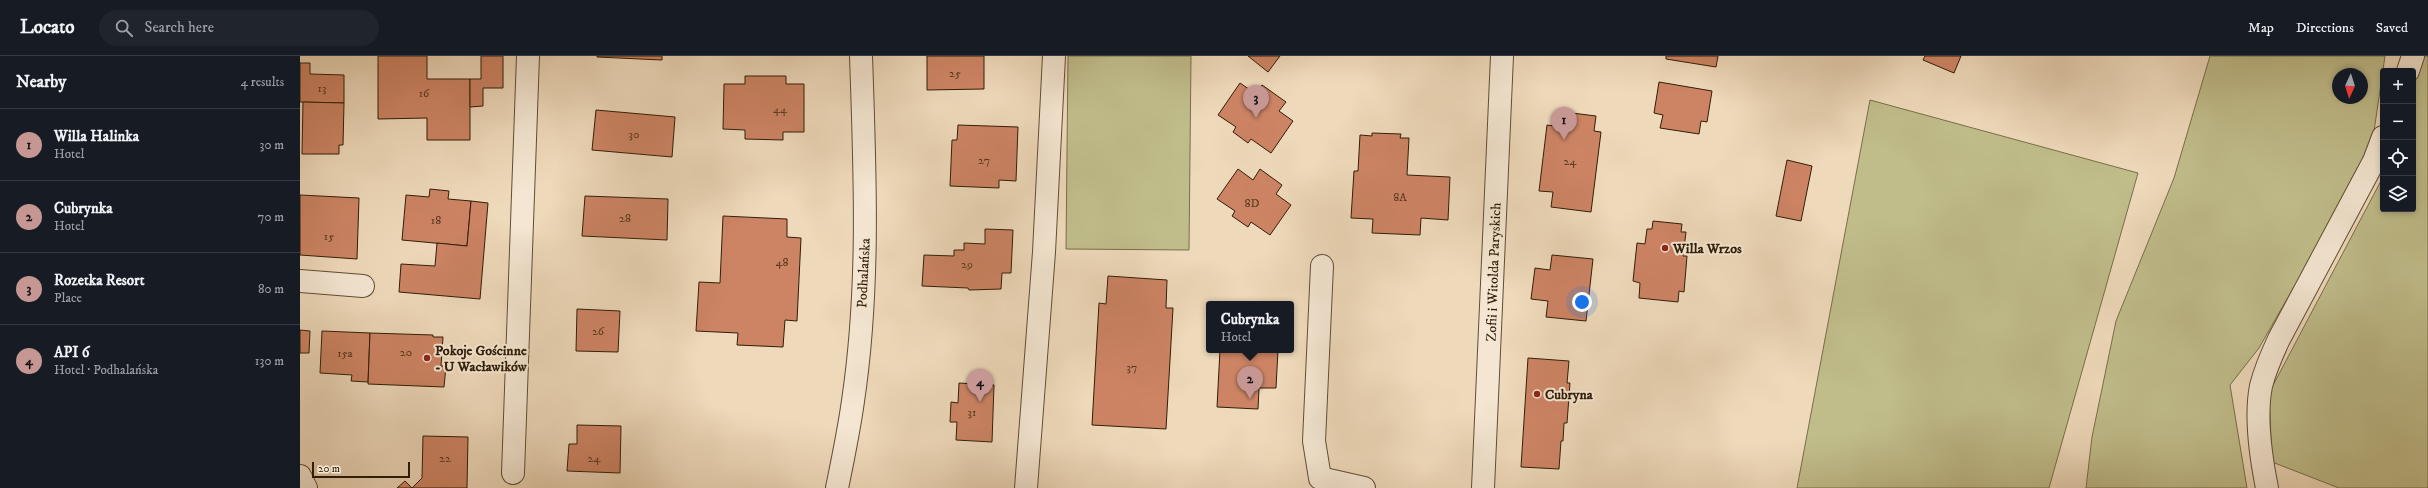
<!DOCTYPE html>
<html lang="en">
<head>
<meta charset="utf-8">
<style>
  :root { --surface:#171b24; --page:#20242c; --text:#f1f3f6; --muted:#9ea1a6; --line:#363941; --accent:#c59692 }
  body { margin:0; font-family:"IM FELL DW Pica",serif; background:var(--page); color:var(--text) }
  .controls { position:absolute; right:12px; top:12px; display:grid; overflow:hidden; border-radius:4px; box-shadow:0 2px 6px #0003 }
  .controls button { width:36px; height:36px; display:grid; place-items:center; padding:0; border:0; border-bottom:1px solid var(--line); background:var(--surface); color:var(--text); font:20px sans-serif }
  .compass { position:absolute; left:2032px; top:12px; width:36px; height:36px; border-radius:50%; background:var(--surface); box-shadow:0 2px 6px #0003; rotate:184deg }
  .scale { position:absolute; left:12px; bottom:10px; width:98px; box-sizing:border-box; padding-left:4px; border:2px solid #301e07; border-top:0; font-size:11px; line-height:14px; white-space:nowrap; color:#301e07; -webkit-text-stroke:3px #f4e6d2; paint-order:stroke }
  .you { position:absolute; left:1282px; top:246px; width:14px; height:14px; margin:-10px; border:3px solid #fff; border-radius:50%; background:#1a73e8; box-shadow:0 0 0 6px #1a73e833 }
  .badge { display:grid; place-items:center; width:26px; height:26px; border-radius:50%; background:var(--accent); color:#111; font-size:13px; font-weight:700 }
  .pin { position:absolute; translate:-50% -33px; filter:drop-shadow(0 1px 2px #0008) }
  .pin::after { content:''; position:absolute; top:21px; width:14px; height:12px; background:inherit; clip-path:polygon(0 0,100% 0,50% 100%) }
  .popup { position:absolute; left:906px; top:245px; width:88px; height:52px; box-sizing:border-box; display:grid; place-content:center; border-radius:4px; background:var(--surface); filter:drop-shadow(0 1px 3px #0005); font-size:13px; white-space:nowrap; color:var(--muted) }
  .popup b { font-size:15px; color:var(--text) }
  .popup::after { content:''; position:absolute; left:50%; top:100%; margin-left:-8px; border:8px solid transparent; border-top-color:var(--surface) }
  .list { margin:0; padding:0; list-style:none }
  h2 { display:flex; justify-content:space-between; align-items:center; height:52px; margin:0; padding:0 16px; font-size:17px }
  h2 small { font-size:13px; font-weight:400; color:var(--muted) }
  .list li { display:grid; grid-template-columns:26px 1fr auto; gap:12px; align-items:center; box-sizing:border-box; height:72px; padding:0 16px; border-top:1px solid var(--line) }
  .list b { display:block; font-size:15px; white-space:nowrap }
  .list p { margin:0; font-size:13px; white-space:nowrap; color:var(--muted) }
  .list em { font-size:13px; font-style:normal; color:var(--muted) }
  .icon { flex:none; width:22px; height:22px; fill:none; stroke:currentColor; stroke-width:2; stroke-linecap:round; stroke-linejoin:round }
  .map { position:relative; flex:none; width:2128px; height:432px; overflow:hidden }
  header { display:flex; align-items:center; gap:24px; box-sizing:border-box; height:56px; padding:0 20px; background:var(--surface); border-bottom:1px solid var(--line) }
  header strong { font-size:19px }
  nav { display:flex; gap:22px; margin-inline-start:auto; font-size:14px }
  .search { width:280px; height:36px; background:var(--page); display:flex; align-items:center; gap:10px; box-sizing:border-box; padding:0 14px; border-radius:22px; color:var(--muted); font-size:15px }
  main { display:flex }
  aside { flex:1; background:var(--surface) }
  .map>svg:first-child { display:block }
  .green { fill:#c0bd8b; stroke:#786e49; fill-rule:evenodd }
  .building { fill:#cd8464; stroke:#301e07 }
  .lines { fill:none; stroke-linecap:round; stroke-linejoin:round }
  .minor-casing { stroke:#604d34; stroke-width:24 }
  .minor { stroke:#f4e6d2; stroke-width:22 }
  .poi-dot { fill:#8f2418; stroke:#f4e6d2; stroke-width:1.5 }
  .labels { text-anchor:middle; stroke-width:4; stroke-linejoin:round; paint-order:stroke }
  .number-label { font-size:12px; fill:#57381e }
  .poi-label { font-size:14px; font-weight:bold; fill:#301e07; stroke:#f4e6d2; text-anchor:start }
  .street-label { font-size:14px; fill:#301e07; stroke:#f4e6d2 }
</style>
</head>
<body>
<header>
<strong>Locato</strong>
<div class="search"><svg class="icon" aria-label="search" viewBox="0 0 24 24"><circle cx="10" cy="10" r="6"/><path d="M15 15l6 6"/></svg>Search here</div>
<nav><a>Map</a><a>Directions</a><a>Saved</a></nav>
</header>
<main>
<aside>
<h2>Nearby<small>4 results</small></h2>
<ul class="list">
<li><span class="badge">1</span><div><b>Willa Halinka</b><p>Hotel</p></div><em>30 m</em></li>
<li><span class="badge">2</span><div><b>Cubrynka</b><p>Hotel</p></div><em>70 m</em></li>
<li><span class="badge">3</span><div><b>Rozetka Resort</b><p>Place</p></div><em>80 m</em></li>
<li><span class="badge">4</span><div><b>API 6</b><p>Hotel · Podhalańska</p></div><em>130 m</em></li>
</ul>
</aside>
<div class="map">
<svg width="2128" height="432" viewBox="0 0 2128 432">
  <rect width="100%" height="100%" fill="#eed9ba"/>
  <filter id="stains"><feTurbulence type="fractalNoise" baseFrequency=".005" numOctaves="4"/><feColorMatrix values="0 0 0 0 .2 0 0 0 0 .09 0 0 0 0 .02 0 0 0 .5 -.17"/></filter>
  <radialGradient id="worn" r=".72"><stop offset=".6" stop-color="#630" stop-opacity="0"/><stop offset="1" stop-color="#630" stop-opacity=".3"/></radialGradient>
  <g class="green">
    <path d="M768,0h123l-2,194 -123,-1z"/>
    <path d="M1910,0h175l-14,96 -112,196 -29,37 17,103h-161l6,-51 24,-116 58,-143zM2038,18h24v24h-24z"/>
    <path d="M2115,0h13v432h-89l-67,-26 -3,-69 114,-216v32h30z"/>
    <path d="M1570,44l268,73 -89,315h-252z"/>
  </g>
  <g class="building">
    <path d="M78,0h49v23h43v61h-43v-22l-49,1z"/>
    <path d="M181,0h22v32h-20v18l-13,1v-28h11z"/>
    <path d="M297,0h65v4l-65,-3z"/>
    <path d="M627,0h57v33l-57,1z"/>
    <path d="M948,0h32l-12,16z"/>
    <path d="M1366,0h52l-2,11 -50,-8z"/>
    <path d="M1625,0h36l-7,17 -31,-13z"/>
    <path d="M0,7h10v11l34,1v28l-44,-1z"/>
    <path d="M445,20h41v8h18v48h-21v8l-38,-1v-9l-22,-1 1,-45h21z"/>
    <path d="M1359,26l53,9 -5,31 -6,-1 -2,13 -39,-6 3,-13 -9,-2z"/>
    <path d="M940,27l16,11 6,-9 24,17 -7,9 14,10 -22,32 -20,-14 -3,4 -15,-11 3,-5 -18,-12z"/>
    <path d="M3,46l41,1 -1,42h-4v9h-37z"/>
    <path d="M296,54l79,7 -3,40 -80,-7z"/>
    <path d="M1256,55l40,5 -2,15 7,1 -10,80 -40,-5 2,-15 -14,-1 8,-66 7,1z"/>
    <path d="M658,69l60,2 -2,54 -17,-1v8l-49,-2 2,-46h5z"/>
    <path d="M1072,77l29,1 -1,4h9l-2,37 43,2 -2,43 -27,-2 -1,17 -48,-2 1,-14 -22,-1 3,-47h4l2,-36 12,1z"/>
    <path d="M1487,104l25,6 -11,55 -25,-5z"/>
    <path d="M938,113l15,11 7,-11 22,16 -6,9 15,11 -21,30 -19,-13 -3,5 -16,-11 3,-5 -18,-12z"/>
    <path d="M130,133l19,2 -1,8 23,2 -4,45 -65,-6 4,-45 23,2z"/>
    <path d="M0,139l59,3 -2,61 -57,-4z"/>
    <path d="M285,140l83,3 -1,41 -85,-4z"/>
    <path d="M171,145l17,2 -8,96 -81,-7 2,-28 34,2 2,-23 30,3z"/>
    <path d="M423,160l64,3v18l14,1 -4,83 -12,-1 -2,27 -46,-2 1,-12 -42,-2 3,-49 21,1z"/>
    <path d="M1353,165l29,3 -1,8h5l-3,24h4l-3,36 -5,-1 -1,11 -39,-4 1,-15 -7,-2 4,-38 8,1 2,-15h5z"/>
    <path d="M685,173l28,1 -2,43h-9l-1,16 -32,1 -1,-2 -46,-2 2,-31 30,1v-6h10v-7l21,1z"/>
    <path d="M1252,199l41,4 -7,62 -40,-4 2,-16 -17,-2 4,-31 15,2z"/>
    <path d="M808,220l59,4 -1,28h7l-7,121 -74,-4 7,-122 7,1z"/>
    <path d="M277,253l43,2 -2,41 -42,-1z"/>
    <path d="M0,274l10,1 -1,22h-9z"/>
    <path d="M22,275l48,2 -2,49 -17,-1 1,-6 -32,-2z"/>
    <path d="M70,277l63,2v2h10l-2,29h5l-2,21 -76,-3z"/>
    <path d="M920,294h58l-2,38h-17l-1,21 -41,-2z"/>
    <path d="M1228,302l41,3 -2,22h3l-3,40h-3l-1,18h-2l-2,28 -38,-2z"/>
    <path d="M659,327l35,2 -2,57 -36,-2 1,-18h-7l1,-20 7,1z"/>
    <path d="M277,369l44,1 -1,47 -53,-2 2,-27h8z"/>
    <path d="M123,380l45,1 -1,51h-55l10,-10z"/>
    <path d="M105,425l7,7h-15z"/>
  </g>
  <g class="lines">
    <g class="minor-casing">
      <g id="minor">
        <path d="M2108,15l5,-15"/>
        <path d="M1022,210l-8,175 6,37 44,10"/>
        <path d="M0,225l63,5"/>
        <path d="M213,417l15,-417"/>
        <path d="M0,420l6,12"/>
        <path d="M537,432c6,-29 12,-58 16,-87 17,-114 12,-230 8,-345"/>
        <path d="M726,432l18,-236 10,-196"/>
        <path d="M1183,432l19,-432"/>
        <path d="M1967,432c-6,-30 -12,-72 -6,-102 4,-16 11,-32 18,-47l95,-178 9,-24"/>
      </g>
    </g>
    <use href="#minor" class="minor"/>
  </g>
  <g class="poi-dot">
    <circle cx="1365" cy="192" r="4"/>
    <circle cx="127" cy="302" r="4"/>
    <circle cx="1237" cy="338" r="4"/>
  </g>
  <g class="labels">
    <g class="number-label">
      <text x="655" y="21">25</text>
      <text x="22" y="36">13</text>
      <text x="124" y="41">16</text>
      <text x="480" y="57">44</text>
      <text x="334" y="82">30</text>
      <text x="684" y="108">27</text>
      <text x="1270" y="109">24</text>
      <text x="1100" y="145">8A</text>
      <text x="952" y="151">8D</text>
      <text x="325" y="166">28</text>
      <text x="136" y="168">18</text>
      <text x="29" y="184">15</text>
      <text x="482" y="210">48</text>
      <text x="667" y="212">29</text>
      <text x="298" y="279">26</text>
      <text x="106" y="300">20</text>
      <text x="45" y="301">15a</text>
      <text x="832" y="315">37</text>
      <text x="672" y="360">31</text>
      <text x="145" y="406">22</text>
      <text x="294" y="406">24</text>
    </g>
    <g class="poi-label">
      <text x="1373" y="197">Willa Wrzos</text>
      <text x="135" y="299">Pokoje Gościnne<tspan x="135" dy="16">- U Wacławików</tspan></text>
      <text x="1245" y="343">Cubryna</text>
    </g>
    <g class="street-label">
      <text transform="translate(1193 216) rotate(-88)" y="5">Zofii i Witolda Paryskich</text>
      <text transform="translate(563 217) rotate(-87)" y="5">Podhalańska</text>
    </g>
  </g>
  <rect width="100%" height="100%" filter="url(#stains)"/>
  <rect width="100%" height="100%" fill="url(#worn)"/>
</svg>
<div class="controls">
<button>+</button>
<button>−</button>
<button><svg class="icon" aria-label="locate" viewBox="0 0 24 24"><circle cx="12" cy="12" r="6"/><path d="M12 2v4M12 18v4M2 12h4M18 12h4"/></svg></button>
<button><svg class="icon" aria-label="layers" viewBox="0 0 24 24"><path d="M12 4l9 5-9 5-9-5zM3 14l9 5 9-5"/></svg></button>
</div>
<svg class="compass" viewBox="-18 -18 36 36"><path d="M0-13l5 13h-10z" fill="#e53935"/><path d="M0 13l5-13h-10z" fill="#9ea1a6"/></svg>
<div class="scale">20 m</div>
<div class="you"></div>
<div class="pin badge" style="left:1264px;top:84px">1</div>
<div class="pin badge" style="left:950px;top:343px">2</div>
<div class="popup"><b>Cubrynka</b>Hotel</div>
<div class="pin badge" style="left:956px;top:62px">3</div>
<div class="pin badge" style="left:680px;top:346px">4</div>
</div>
</main>
</body>
</html>
